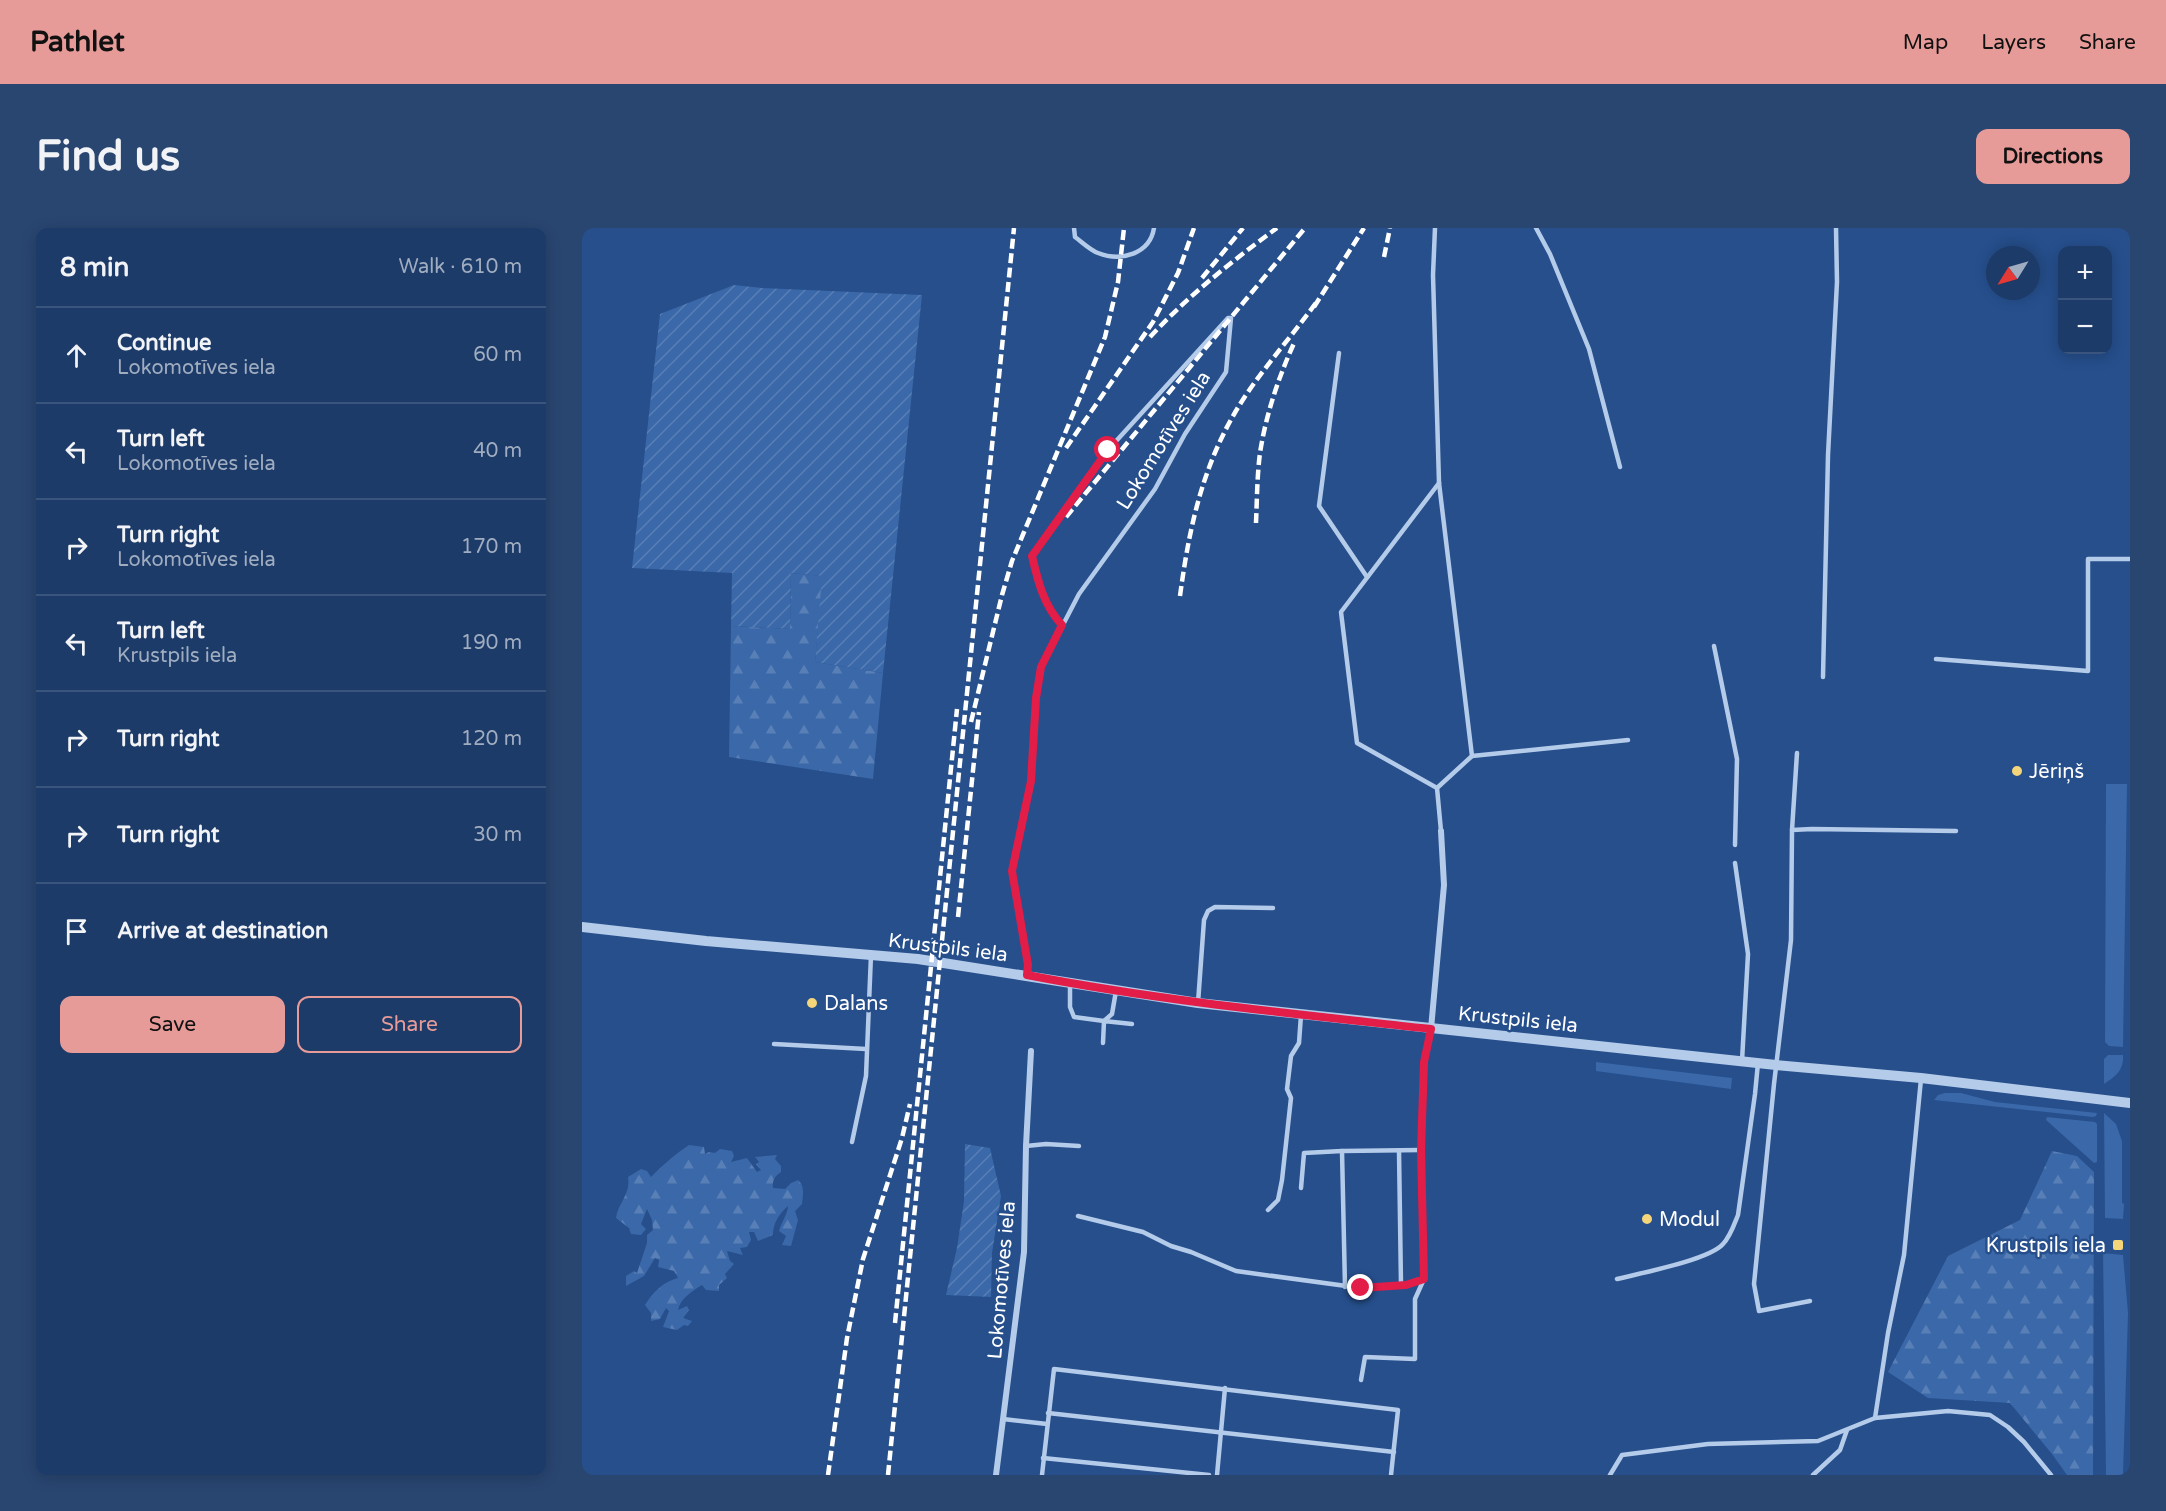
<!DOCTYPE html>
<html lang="en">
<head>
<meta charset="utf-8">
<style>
  :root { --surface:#1c3b69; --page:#294671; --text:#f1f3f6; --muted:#a0adc0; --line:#3a557d; --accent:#e69b98 }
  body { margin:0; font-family:"Varela Round",sans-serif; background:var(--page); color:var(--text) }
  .controls { position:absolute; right:18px; top:18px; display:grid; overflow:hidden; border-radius:12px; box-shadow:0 3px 15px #0003 }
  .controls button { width:54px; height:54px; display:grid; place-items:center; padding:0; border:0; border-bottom:2px solid var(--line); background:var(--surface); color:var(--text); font:30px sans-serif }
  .compass { position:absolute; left:1404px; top:18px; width:54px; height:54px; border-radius:50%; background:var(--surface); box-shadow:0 3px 15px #0003; rotate:233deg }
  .stop { position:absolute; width:18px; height:18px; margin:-14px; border:4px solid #e11d48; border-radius:50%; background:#fff }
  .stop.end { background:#e11d48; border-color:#fff; box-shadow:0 2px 6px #0008 }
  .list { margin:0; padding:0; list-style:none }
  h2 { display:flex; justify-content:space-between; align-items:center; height:78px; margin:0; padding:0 24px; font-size:26px }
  h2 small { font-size:20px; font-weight:400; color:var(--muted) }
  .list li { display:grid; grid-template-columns:39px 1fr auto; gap:18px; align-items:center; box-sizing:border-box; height:96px; padding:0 24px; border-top:2px solid var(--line) }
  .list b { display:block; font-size:22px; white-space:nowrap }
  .list p { margin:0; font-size:20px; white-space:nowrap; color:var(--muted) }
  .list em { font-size:20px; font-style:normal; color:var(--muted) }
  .actions { display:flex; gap:12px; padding:18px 24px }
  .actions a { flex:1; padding:14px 0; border:2px solid var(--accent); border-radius:12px; text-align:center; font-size:21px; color:var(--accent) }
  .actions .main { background:var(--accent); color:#111 }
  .icon { flex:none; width:33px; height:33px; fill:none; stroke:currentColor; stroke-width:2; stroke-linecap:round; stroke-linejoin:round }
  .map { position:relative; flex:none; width:1548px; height:1247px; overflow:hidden; border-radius:12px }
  header { display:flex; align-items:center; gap:36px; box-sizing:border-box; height:84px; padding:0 30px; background:var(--accent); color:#111 }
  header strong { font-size:28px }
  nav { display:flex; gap:33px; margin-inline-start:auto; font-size:21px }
  .intro { display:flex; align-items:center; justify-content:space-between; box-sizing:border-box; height:144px; padding:0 36px }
  h1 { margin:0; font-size:42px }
  .button { padding:15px 27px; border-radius:12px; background:var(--accent); color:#111; font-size:21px; font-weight:700 }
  main { display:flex; gap:36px; padding:0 36px }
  aside { flex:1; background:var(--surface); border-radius:12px; box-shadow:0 3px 15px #0003 }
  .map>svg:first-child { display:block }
  .grass { fill:#3a68a9 }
  .forest { fill:url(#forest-firs) }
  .garden { fill:url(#garden-furrows) }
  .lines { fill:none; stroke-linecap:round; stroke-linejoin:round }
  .service { stroke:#b4cbea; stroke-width:4.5 }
  .minor { stroke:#b4cbea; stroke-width:6 }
  .tertiary { stroke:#b4cbea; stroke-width:10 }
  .rail { stroke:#fff; stroke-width:4.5; stroke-dasharray:10 4.5; stroke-linecap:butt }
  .route { stroke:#e11d48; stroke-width:8 }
  .poi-dot { fill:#f4d579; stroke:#264f8c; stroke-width:2 }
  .labels { text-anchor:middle; stroke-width:5; stroke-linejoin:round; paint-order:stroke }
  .street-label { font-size:20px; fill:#fff; stroke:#264f8c }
  .poi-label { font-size:20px; fill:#fff; stroke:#264f8c; text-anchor:start }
</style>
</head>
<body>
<header>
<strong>Pathlet</strong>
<nav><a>Map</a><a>Layers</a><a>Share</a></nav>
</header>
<div class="intro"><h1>Find us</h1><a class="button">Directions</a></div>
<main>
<aside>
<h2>8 min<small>Walk · 610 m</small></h2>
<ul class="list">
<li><svg class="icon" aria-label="ahead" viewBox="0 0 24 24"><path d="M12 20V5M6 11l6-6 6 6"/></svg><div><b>Continue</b><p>Lokomotīves iela</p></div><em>60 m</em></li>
<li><svg class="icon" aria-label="left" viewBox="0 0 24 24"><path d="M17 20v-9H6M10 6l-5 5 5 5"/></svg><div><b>Turn left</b><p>Lokomotīves iela</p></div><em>40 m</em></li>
<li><svg class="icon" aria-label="right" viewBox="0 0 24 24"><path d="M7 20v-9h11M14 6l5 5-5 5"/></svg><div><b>Turn right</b><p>Lokomotīves iela</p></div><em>170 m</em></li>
<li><svg class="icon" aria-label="left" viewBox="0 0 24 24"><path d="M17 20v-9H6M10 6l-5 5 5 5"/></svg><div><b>Turn left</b><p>Krustpils iela</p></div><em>190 m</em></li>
<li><svg class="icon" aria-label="right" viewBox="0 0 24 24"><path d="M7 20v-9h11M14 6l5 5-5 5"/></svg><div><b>Turn right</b></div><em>120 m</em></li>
<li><svg class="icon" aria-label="right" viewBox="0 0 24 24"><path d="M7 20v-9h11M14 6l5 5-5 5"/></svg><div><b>Turn right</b></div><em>30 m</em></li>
<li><svg class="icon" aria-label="arrive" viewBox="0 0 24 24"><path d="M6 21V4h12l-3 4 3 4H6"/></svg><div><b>Arrive at destination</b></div></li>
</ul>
<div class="actions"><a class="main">Save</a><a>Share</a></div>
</aside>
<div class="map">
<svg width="1548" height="1247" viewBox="0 0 1548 1247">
  <defs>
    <pattern id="forest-firs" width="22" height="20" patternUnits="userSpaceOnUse" patternTransform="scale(1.5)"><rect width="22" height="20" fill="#3a68a9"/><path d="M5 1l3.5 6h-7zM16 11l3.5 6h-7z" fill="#587fb6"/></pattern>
    <pattern id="garden-furrows" width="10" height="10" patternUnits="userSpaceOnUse" patternTransform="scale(1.5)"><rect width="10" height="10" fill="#3a68a9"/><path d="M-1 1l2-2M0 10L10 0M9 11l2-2" fill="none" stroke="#587fb6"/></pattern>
  </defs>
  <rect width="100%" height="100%" fill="#264f8c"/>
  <g class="grass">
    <path d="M1524,556h21l-4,263 -14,-1 -4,-4z"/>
    <path d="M1526,827h15c1,15 -7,21 -19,29v-25z"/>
    <path d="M1014,834l136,16 -1,11 -135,-18z"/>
    <path d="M1363,865h16l34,9 102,11 -1,3 -3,1 -159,-17 4,-5z"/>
    <path d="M1522,885l12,11 6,17v62l2,1 -1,15 -18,-1z"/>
    <path d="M1465,889l48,5 2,2v38l-3,1 -48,-43z"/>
    <path d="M1521,1025l20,2 5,58 -5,162h-17z"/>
  </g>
  <g class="forest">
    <path d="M209,345l32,3 -8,86 68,11 -10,106 -144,-22 2,-131 59,3z"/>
    <path d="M107,917l15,2 1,7 4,-2 6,1 5,-4 12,2 2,5 -3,6 16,-4 10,14 4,-2 -5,-6 3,-2 -4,-5 22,-2 -2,4 6,7v6c-6,4 -9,8 -8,16l12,1 6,-6 7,-3c7,6 5,15 4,24l-7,7 3,9 -7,26 -9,-1 4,-9 -7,-5c2,-8 9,-18 9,-25 -9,8 -15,17 -15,29l-15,6 -4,-9h-5l2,8 -4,7 -7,1 3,7 -16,-4 3,10 4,3 -9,10 2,4 -8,7v6l-13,-1 -4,-5c-10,6 -22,14 -24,25l9,-4 2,4 -6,8 9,3 -4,5 -4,-1 -7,5 -14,-3 6,-16 -3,-3 -6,11 -9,2v-8l-6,-8c8,-13 18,-23 33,-27l-4,-7 -16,-4 1,-7 -4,-2 -11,18 -18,10v-10l8,-5 3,2 10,-30v-8l6,-5 -1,-10 -5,-11 -6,15 5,5 -5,6 -10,-1 -2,-6 -13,-10c2,-16 15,-23 12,-41l13,-8 6,2 4,6c12,-12 23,-22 38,-32z"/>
    <path d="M1470,923l25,5 17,16 -1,303h-26l-15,-21 -42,-51 -82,-5 -40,-26 60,-116 72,-36z"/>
  </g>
  <g class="garden">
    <path d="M152,57l28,3 160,7 -39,378 -68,-11 7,-86 -31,-3 -1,56 -59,-3 1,-53 -100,-5 28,-254z"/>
    <path d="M383,916l25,4 11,48 -9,57 -1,44 -45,-2 11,-47 7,-47z"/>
  </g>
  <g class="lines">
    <g class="service">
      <path d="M492,0l1,9c7,5 15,13 23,16 23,9 52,1 56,-25"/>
      <path d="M853,0l-2,47 6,208 33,273 -35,32 4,43"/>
      <path d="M954,0l14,26 39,95 31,118"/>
      <path d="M757,125l-20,153 48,71"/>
      <path d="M1132,418l23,113 -2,86"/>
      <path d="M1354,431l152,12v-112h42"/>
      <path d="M1241,449l5,-222 9,-173 -1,-54"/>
      <path d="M890,528l156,-16"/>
      <path d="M855,560l-80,-45 -16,-131 98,-129"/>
      <path d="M1210,602l5,-77"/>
      <path d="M1153,635l13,91 -6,107"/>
      <path d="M445,747l1,-10 -16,-94 19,-90 5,-84 5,-30 38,-73 76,-105 30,-55 41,-62 5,-54h-3l-120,132 -76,106c6,26 12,50 30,69"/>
      <path d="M488,756v23l4,10 30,4 8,-7 4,-23"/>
      <path d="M616,775l6,-83 4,-9 7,-4 58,1"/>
      <path d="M521,815l1,-22 28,3"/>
      <path d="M192,816l92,5"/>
      <path d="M270,914l14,-66 5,-121"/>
      <path d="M444,918l20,-2 33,2"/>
      <path d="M817,923l2,134"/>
      <path d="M719,960l3,-35 38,-2"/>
      <path d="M686,982l10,-10 4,-20 9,-82 -4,-9 4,-33 8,-13 2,-28"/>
      <path d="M496,988l65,16 28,14 20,6 45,19 125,17 45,-3 18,-6"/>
      <path d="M1035,1051c24,-6 92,-19 106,-35 7,-7 11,-19 15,-29l17,-121 3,-31"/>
      <path d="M763,1059l-3,-136 79,-1"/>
      <path d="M1228,1073l-51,10 -5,-27 20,-200 17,-144 1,-110 20,-1 144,2"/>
      <path d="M779,1152l4,-23 50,2v-60l9,-20"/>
      <path d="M466,1185l346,39"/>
      <path d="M1293,1190l13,-85 16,-78 17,-176"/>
      <path d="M421,1191l44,5"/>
      <path d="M461,1230l166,17"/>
      <path d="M460,1247l12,-106 344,41 -7,65"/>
      <path d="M635,1247l8,-87"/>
      <path d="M1028,1247l12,-20 86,-11 110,-3 57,-23 73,-7 42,4 18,12 16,15 27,33"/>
      <path d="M1231,1247l27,-25 7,-20"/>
    </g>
    <g class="minor">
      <path d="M842,1051l-3,-129 3,-88 7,-33 13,-144 -3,-54"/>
      <path d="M414,1247l28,-223 2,-106 5,-95"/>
    </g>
    <path class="tertiary" d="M0,699l124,14 212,18 280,44 578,62 145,13 209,25"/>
    <g class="rail">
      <path d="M802,29l6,-29"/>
      <path d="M620,50l41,-50"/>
      <path d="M732,79l50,-79"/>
      <path d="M568,109c38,-41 82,-76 127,-109"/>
      <path d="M484,220l87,-126 25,-49 16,-45"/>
      <path d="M484,289l239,-289"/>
      <path d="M674,295c1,-23 1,-47 4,-70 6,-39 19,-77 35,-112"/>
      <path d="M598,368c10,-75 25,-141 68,-204 22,-32 48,-61 70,-92"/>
      <path d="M389,494l31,-127 10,-34 93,-224 13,-55 6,-54"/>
      <path d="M376,689l21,-205"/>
      <path d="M313,1095l62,-614"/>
      <path d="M246,1247l19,-137 16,-79 39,-121 8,-34"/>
      <path d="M306,1247l126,-1247"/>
    </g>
  </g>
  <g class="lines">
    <path class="route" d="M526,222l-76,106c6,26 12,50 30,69l-21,42 -5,31 -5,83 -19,90 16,94 -1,10c134,26 269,39 404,54l-7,33 -3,88 3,129 -18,6 -45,3"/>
  </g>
  <g class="poi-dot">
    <circle cx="1435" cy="543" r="6"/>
    <circle cx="230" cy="775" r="6"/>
    <circle cx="1065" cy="991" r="6"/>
    <rect x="1530" y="1011" width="12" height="12" rx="3"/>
  </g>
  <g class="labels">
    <g class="street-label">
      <text transform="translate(581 212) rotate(-58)" y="7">Lokomotīves iela</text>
      <text transform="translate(366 719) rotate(7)" y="7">Krustpils iela</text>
      <text transform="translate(936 791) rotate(6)" y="7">Krustpils iela</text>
      <text transform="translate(419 1052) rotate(-85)" y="7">Lokomotīves iela</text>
    </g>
    <g class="poi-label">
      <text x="1447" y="550">Jēriņš</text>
      <text x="242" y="782">Dalans</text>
      <text x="1077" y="998">Modul</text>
      <text x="1524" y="1024" text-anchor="end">Krustpils iela</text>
    </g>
  </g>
</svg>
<div class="controls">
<button>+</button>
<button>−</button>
</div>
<svg class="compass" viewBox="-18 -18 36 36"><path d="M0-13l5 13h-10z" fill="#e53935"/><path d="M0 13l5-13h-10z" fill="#a0adc0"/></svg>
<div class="stop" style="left:526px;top:222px"></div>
<div class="stop end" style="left:779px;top:1060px"></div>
</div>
</main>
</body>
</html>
